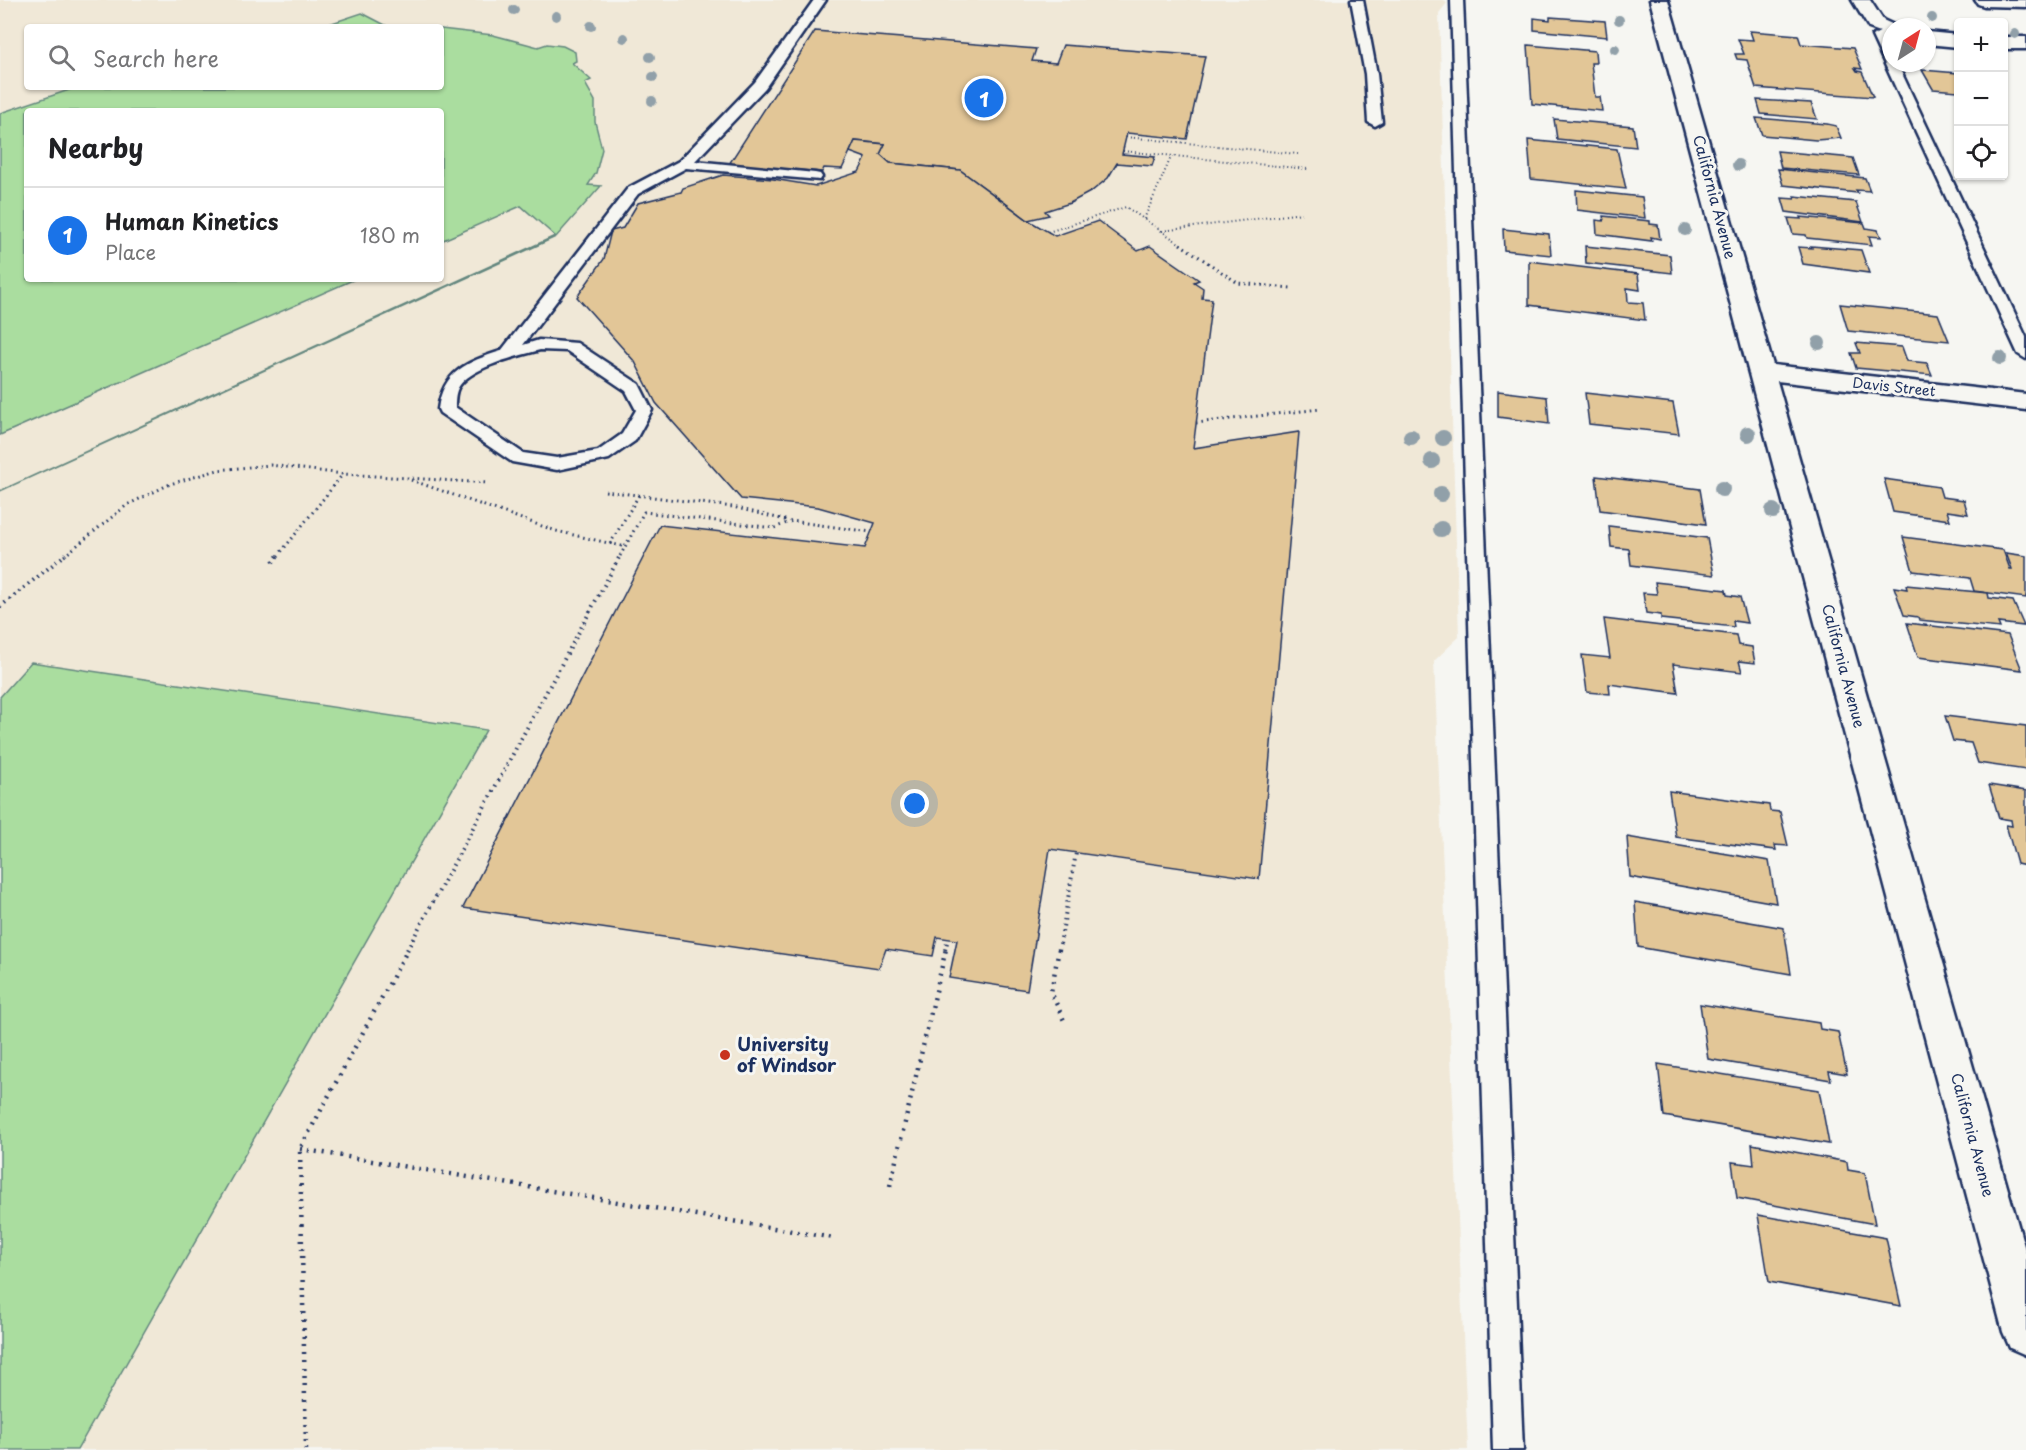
<!DOCTYPE html>
<html lang="en">
<head>
<meta charset="utf-8">
<style>
  :root { --surface:#fff; --page:#f6f6f6; --text:#202124; --muted:#757577; --line:#e0e0e0; --accent:#1a73e8 }
  body { margin:0; font-family:"Playpen Sans",sans-serif; background:var(--page); color:var(--text) }
  .controls { position:absolute; right:18px; top:18px; display:grid; overflow:hidden; border-radius:6px; box-shadow:0 2px 4px #0004 }
  .controls button { width:54px; height:54px; display:grid; place-items:center; padding:0; border:0; border-bottom:2px solid var(--line); background:var(--surface); color:var(--text); font:30px sans-serif }
  .compass { position:absolute; left:1882px; top:18px; width:54px; height:54px; border-radius:50%; background:var(--surface); box-shadow:0 2px 4px #0004; rotate:36deg }
  .you { position:absolute; left:915px; top:804px; width:21px; height:21px; margin:-15px; border:4px solid #fff; border-radius:50%; background:#1a73e8; box-shadow:0 0 0 9px #1a73e833 }
  .badge { display:grid; place-items:center; width:39px; height:39px; border-radius:50%; background:var(--accent); color:#fff; font-size:20px; font-weight:700 }
  .pin { position:absolute; translate:-50% -50%; border:3px solid #fff; box-shadow:0 2px 6px #0006 }
  .list { margin:0; padding:0; list-style:none }
  h2 { display:flex; justify-content:space-between; align-items:center; height:78px; margin:0; padding:0 24px; font-size:26px }
  h2 small { font-size:20px; font-weight:400; color:var(--muted) }
  .list li { display:grid; grid-template-columns:39px 1fr auto; gap:18px; align-items:center; box-sizing:border-box; height:96px; padding:0 24px; border-top:2px solid var(--line) }
  .list b { display:block; font-size:22px; white-space:nowrap }
  .list p { margin:0; font-size:20px; white-space:nowrap; color:var(--muted) }
  .list em { font-size:20px; font-style:normal; color:var(--muted) }
  .icon { flex:none; width:33px; height:33px; fill:none; stroke:currentColor; stroke-width:2; stroke-linecap:round; stroke-linejoin:round }
  .map { position:relative; flex:none; width:2026px; height:1450px; overflow:hidden }
  .search { position:absolute; background:var(--surface); box-shadow:0 2px 4px #0004; left:24px; top:24px; width:420px; height:66px; display:flex; align-items:center; gap:15px; box-sizing:border-box; padding:0 21px; border-radius:6px; color:var(--muted); font-size:22px }
  .panel { position:absolute; background:var(--surface); box-shadow:0 2px 4px #0004; left:24px; top:108px; width:420px; height:174px; border-radius:6px }
  .map>svg:first-child { display:block }
  .built { fill:#f0e8d7; fill-rule:evenodd }
  .green { fill:#aadd9f; stroke:#62867e; stroke-width:1.5 }
  .building { fill:#e2c697; stroke:#1b2f5e; stroke-width:1.5 }
  .lines { fill:none; stroke-linecap:round; stroke-linejoin:round }
  .service-casing { stroke:#1b2f5e; stroke-width:5 }
  .minor-casing { stroke:#1b2f5e; stroke-width:5 }
  .tertiary-casing { stroke:#1b2f5e; stroke-width:5 }
  .path-far3 { stroke:#1b2f5e; stroke-width:2; stroke-dasharray:1 3; stroke-linecap:butt }
  .path-far2 { stroke:#1b2f5e; stroke-width:3; stroke-dasharray:1.5 4; stroke-linecap:butt }
  .path-far1 { stroke:#1b2f5e; stroke-width:4; stroke-dasharray:1.5 4.5; stroke-linecap:butt }
  .path { stroke:#1b2f5e; stroke-width:4.5; stroke-dasharray:2 6; stroke-linecap:butt }
  .service { fill:#f6f6f2; fill-rule:evenodd }
  .minor { fill:#f6f6f2; fill-rule:evenodd }
  .tertiary { fill:#f6f6f2; fill-rule:evenodd }
  .tree { fill:#91a0a9 }
  .poi-dot { fill:#c8321e; stroke:#f6f6f2; stroke-width:2 }
  .labels { text-anchor:middle; stroke-width:6; stroke-linejoin:round; paint-order:stroke }
  .far-street-label { font-size:14px; fill:#1b2f5e; stroke:#f6f6f2 }
  .street-label { font-size:15px; fill:#1b2f5e; stroke:#f6f6f2 }
  .near-poi-label { font-size:18px; font-weight:bold; fill:#1b2f5e; stroke:#f6f6f2; text-anchor:start }
</style>
</head>
<body>
<div class="map">
<svg width="2026" height="1450" viewBox="0 0 2026 1450">
  <rect width="100%" height="100%" fill="#f6f6f2"/>
  <filter id="ink" filterUnits="userSpaceOnUse"><feTurbulence type="fractalNoise" baseFrequency=".0167" numOctaves="2"/><feDisplacementMap in="SourceGraphic" scale="12" xChannelSelector="R" yChannelSelector="G"/><feConvolveMatrix kernelMatrix="1 2 1 2 8 2 1 2 1" color-interpolation-filters="sRGB"/></filter>
  <g filter="url(#ink)">
    <path class="built" d="M0,0h1444l3,3 -8,10 20,624 -25,24 34,789h-1468zM27,27h414v60h-414zM27,111h414v168h-414z"/>
    <g class="green">
      <path d="M362,13l27,14h-69z"/>
      <path d="M441,29l52,6 45,12 9,-3 16,2 12,6 1,9 -4,2 19,17 -6,3 10,18v21l7,27 -6,24 -8,12 13,1 -45,51 -556,254 555,-255 -34,-30 -80,35v-130h-414v168h328l-355,156v-322l78,-26h363z"/>
      <path d="M31,662l455,68 -409,720h-77v-753z"/>
    </g>
    <g class="building">
      <path d="M1550,17l55,4 2,16 -73,-7v-12l16,2z"/>
      <path d="M815,31l221,18 -4,12 24,2 7,-18 142,11 -18,83 -60,-6 -5,21 33,3 -3,9 -35,-3 -9,15 -16,13 -22,12 -25,8 4,4 -21,5 -68,-50 -70,-7 -10,-9 5,-10 -30,-3 -13,28 -18,-1 -2,4 -93,-8z"/>
      <path d="M1750,31l48,4 3,9 52,4 9,21 -7,-1 2,3 5,1 11,25 -117,-9 -9,-28 -10,-1 -2,-5h9l-6,-15 15,1z"/>
      <path d="M1528,45l67,6 1,12h-5l4,34h5l2,14 -70,-7z"/>
      <path d="M1922,70l36,3v18l-25,-2z"/>
      <path d="M1757,100l54,3 6,16 -56,-5z"/>
      <path d="M1756,118l71,6 9,2 5,12 -25,2 -54,-5z"/>
      <path d="M1554,119l79,7 3,21 -79,-8z"/>
      <path d="M1528,140l89,9 9,40 -95,-10z"/>
      <path d="M855,141l30,3 -5,10 10,9 70,7 68,50 27,16 43,-15 40,30 12,-5 49,34 -5,2 9,6 -1,10 10,1 -19,149 106,-16 -40,447 -209,-30 -23,141 -78,-12 8,-38 -20,-3 -4,19 -47,-7 -7,19 -416,-60 197,-383 205,23 10,-25 -57,-16 -77,-8 -85,-96 -21,-41 -58,-65 27,-38 7,-28 12,-3 15,-25 43,-11 2,-4 40,-13 50,4 43,7 43,-14 7,-14 -16,-6z"/>
      <path d="M1777,151l76,7 6,17 -78,-7z"/>
      <path d="M1778,169l87,9 5,13 -14,-1 2,3 -75,-8z"/>
      <path d="M1576,190l66,7 3,21 -68,-8z"/>
      <path d="M1794,196l62,6 7,20 -77,-10 -4,-14 13,1z"/>
      <path d="M1603,216l47,5v3l8,1 2,14 -9,-2 1,4 -55,-7 -1,-14 8,1z"/>
      <path d="M1800,217l64,6 2,5 12,2 3,7 -12,-1 3,9 -65,-7 -1,-3 -13,-1 -5,-16 13,1z"/>
      <path d="M1503,229l46,5 2,21 -47,-5z"/>
      <path d="M1585,246l85,9 2,18 -86,-10z"/>
      <path d="M1811,246l50,4 8,23 -66,-9 -5,-17 14,1z"/>
      <path d="M1529,261l109,13 2,16 -13,-2 1,14 15,1 2,17 -116,-15z"/>
      <path d="M1840,304l98,10 11,27 -101,-10z"/>
      <path d="M1856,343l46,4 5,14 20,2 5,12 -76,-7 -5,-15h9z"/>
      <path d="M1498,391l49,6 2,27 -51,-7z"/>
      <path d="M1585,393l88,10 6,31 -90,-10z"/>
      <path d="M1596,476l104,13 6,35 -106,-14z"/>
      <path d="M1884,479l55,8 3,10 22,3 4,14 -21,-3 3,9 -57,-8z"/>
      <path d="M1609,526l98,12 7,37 -83,-10 -2,-16 -18,-2z"/>
      <path d="M1903,537l100,13 7,19h2l-6,-16 20,3v42l-52,-7 -4,-13 -57,-7z"/>
      <path d="M1655,582l71,8 1,5 13,2 7,26 -14,-2 1,6 -73,-8v-4l-15,-2 -3,-20 14,1z"/>
      <path d="M1906,585l82,8 1,5 24,3 11,25 -26,-3 2,5 -81,-8 -1,-3 -14,-2 -10,-28 13,2z"/>
      <path d="M1604,619l132,16 2,10 14,2 3,16 -16,-2 3,11 -69,-8 5,29 -69,-9 1,10 -23,-2 -5,-37 28,3z"/>
      <path d="M1907,623l101,12 14,35 -104,-13z"/>
      <path d="M1945,716l81,10v44l-48,-7 -7,-20 -18,-2z"/>
      <path d="M1989,785l37,6v75l-9,-2 -11,-39 6,1 -1,-6 -12,-2z"/>
      <path d="M1669,791l100,14 1,6 10,1 8,34 -13,-1 1,5 -100,-13z"/>
      <path d="M1627,837l142,24 7,42 -146,-26z"/>
      <path d="M1635,902l149,26 7,46 -153,-27z"/>
      <path d="M1700,1004l119,19 1,6 18,3 9,42 -18,-3 2,9 -123,-21z"/>
      <path d="M1658,1064l161,26 10,54 -165,-28z"/>
      <path d="M1752,1144l95,18 1,8 17,3 10,51 -138,-26 -5,-36 22,3z"/>
      <path d="M1758,1215l128,23 15,68 -132,-24z"/>
    </g>
    <g class="lines">
      <g class="service-casing">
        <g id="service">
          <path d="M814,0h12l-61,88 -70,73 120,12 5,1 2,3 -2,3 -134,-12 -48,26 -115,151 16,-5 38,3 62,41 13,26 -17,31 -26,18 -52,11 -45,-8 -72,-49 -2,-4c5,-38 29,-47 63,-58l127,-163 51,-27 76,-79zM540,350l27,1 59,40 10,19 -14,24 -24,17 -41,7 -34,-5 -68,-46c0,-6 0,-13 3,-19 12,-21 60,-32 82,-38z"/>
          <path d="M1351,0h12l14,74 5,48 -7,4 -7,-4 -3,-48z"/>
          <path d="M1451,0h12l60,1450h-30z"/>
          <path d="M1891,26l2,1h-2v8l-6,2 6,14v12h6l129,274v22l-8,-5 -146,-318z"/>
        </g>
      </g>
      <g class="minor-casing">
        <g id="minor">
          <path d="M1650,0h18l105,365 253,29v16l-249,-29 249,872v102l-16,-7 -7,-16z"/>
          <path d="M1852,0h18l13,20 15,7h-7v9l-22,-8z"/>
          <path d="M1927,32l31,3v12l-31,-3z"/>
          <rect x="2004" y="37" width="22" height="12"/>
        </g>
      </g>
      <g class="tertiary-casing">
        <path id="tertiary" d="M1975,0h51v7l-42,-1 -6,-2z"/>
      </g>
      <g class="path-far3">
        <path d="M1126,137l172,17"/>
        <path d="M1123,151l185,18"/>
        <path d="M1144,219l28,-64"/>
        <path d="M1162,231l140,-18"/>
        <path d="M1048,232l78,-25 56,38"/>
      </g>
      <g class="path-far2">
        <path d="M1180,244l58,39 53,5"/>
        <path d="M1196,423l124,-14"/>
        <path d="M411,480l145,51 70,16"/>
        <path d="M605,491l128,16 56,14"/>
        <path d="M610,544l29,-49"/>
        <path d="M64,556l63,-51 43,-21 48,-14 52,-5 73,9 146,9"/>
        <path d="M278,556l65,-82"/>
        <path d="M620,556l24,-44 130,16 18,-7 79,11"/>
      </g>
      <g class="path-far1">
        <path d="M273,562l6,-8"/>
        <path d="M0,607l66,-53"/>
        <path d="M407,950l214,-396"/>
        <path d="M945,950l3,-11"/>
        <path d="M1059,950l17,-97"/>
      </g>
      <g class="path">
        <path d="M1059,949l-8,43 15,33"/>
        <path d="M300,1149l534,89"/>
        <path d="M890,1186l56,-237"/>
        <path d="M306,1450l-6,-301 108,-200"/>
      </g>
      <use href="#service" class="service"/>
      <use href="#minor" class="minor"/>
      <use href="#tertiary" class="tertiary"/>
    </g>
    <g class="tree">
      <circle cx="514" cy="10" r="5"/>
      <circle cx="556" cy="16" r="5"/>
      <circle cx="1932" cy="18" r="5"/>
      <circle cx="1619" cy="20" r="5"/>
      <circle cx="591" cy="26" r="5"/>
      <circle cx="2015" cy="34" r="5"/>
      <circle cx="624" cy="38" r="5"/>
      <circle cx="1615" cy="49" r="5"/>
      <circle cx="650" cy="57" r="5"/>
      <circle cx="653" cy="77" r="5"/>
      <circle cx="652" cy="101" r="5"/>
      <circle cx="1738" cy="165" r="6"/>
      <circle cx="1685" cy="230" r="6"/>
      <circle cx="1819" cy="343" r="7"/>
      <circle cx="2000" cy="358" r="7"/>
      <circle cx="1748" cy="434" r="8"/>
      <circle cx="1411" cy="437" r="8"/>
      <circle cx="1443" cy="438" r="8"/>
      <circle cx="1432" cy="461" r="8"/>
      <circle cx="1722" cy="489" r="8"/>
      <circle cx="1441" cy="494" r="8"/>
      <circle cx="1773" cy="511" r="8"/>
      <circle cx="1441" cy="529" r="8"/>
    </g>
  </g>
  <circle class="poi-dot" cx="725" cy="1055" r="6"/>
  <g class="labels">
    <g class="far-street-label">
      <text transform="translate(1894 387) rotate(6)" y="5">Davis Street</text>
    </g>
    <g class="street-label">
      <text transform="translate(1714 197) rotate(75)" y="5">California Avenue</text>
      <text transform="translate(1843 666) rotate(75)" y="5">California Avenue</text>
      <text transform="translate(1972 1135) rotate(75)" y="5">California Avenue</text>
    </g>
    <g class="near-poi-label">
      <text x="737" y="1051">University<tspan x="737" dy="21">of Windsor</tspan></text>
    </g>
  </g>
</svg>
<div class="controls">
<button>+</button>
<button>−</button>
<button><svg class="icon" aria-label="locate" viewBox="0 0 24 24"><circle cx="12" cy="12" r="6"/><path d="M12 2v4M12 18v4M2 12h4M18 12h4"/></svg></button>
</div>
<svg class="compass" viewBox="-18 -18 36 36"><path d="M0-13l5 13h-10z" fill="#e53935"/><path d="M0 13l5-13h-10z" fill="#757577"/></svg>
<div class="you"></div>
<div class="pin badge" style="left:984px;top:98px">1</div>
<div class="search"><svg class="icon" aria-label="search" viewBox="0 0 24 24"><circle cx="10" cy="10" r="6"/><path d="M15 15l6 6"/></svg>Search here</div>
<section class="panel">
<h2>Nearby<small></small></h2>
<ul class="list">
<li><span class="badge">1</span><div><b>Human Kinetics</b><p>Place</p></div><em>180 m</em></li>
</ul>
</section>
</div>
</body>
</html>
